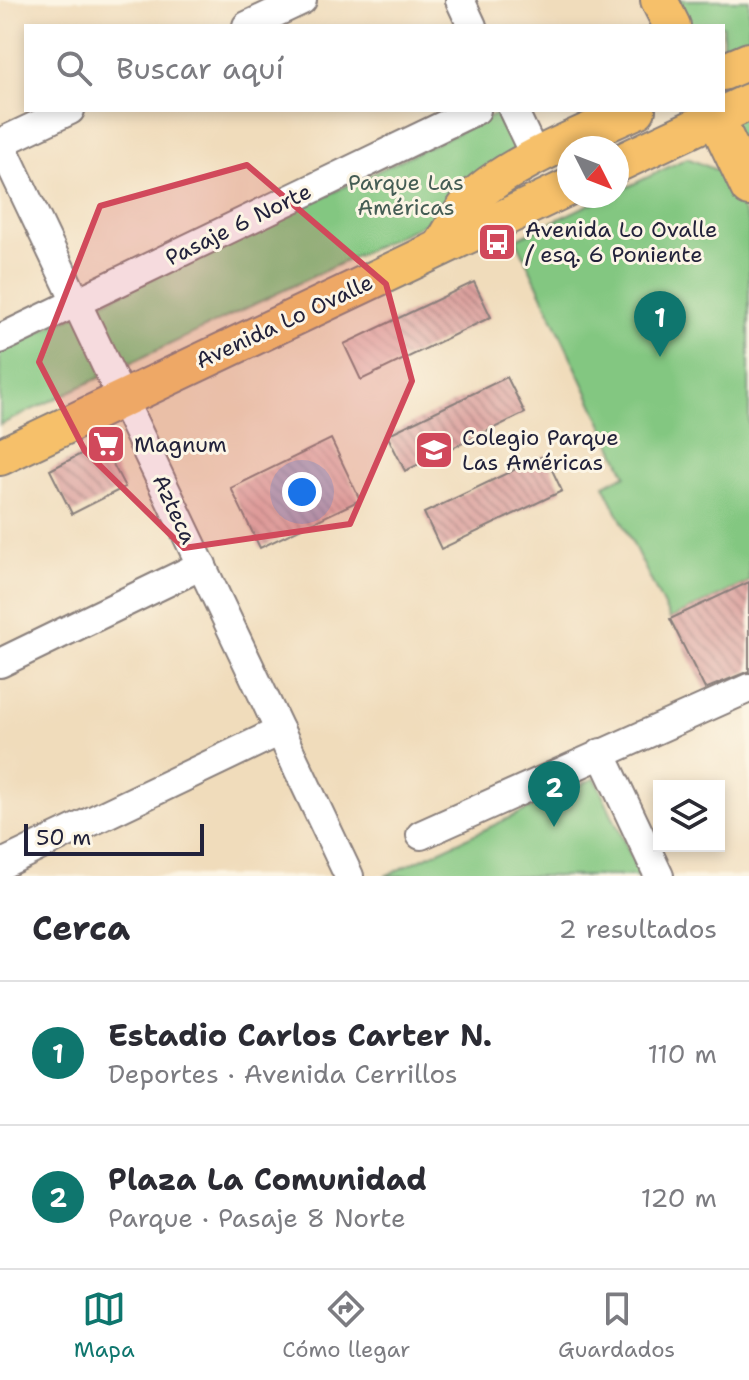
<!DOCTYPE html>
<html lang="es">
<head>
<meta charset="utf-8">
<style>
  :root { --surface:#fff; --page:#f2f2f3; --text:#2b2b33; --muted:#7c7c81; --line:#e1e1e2; --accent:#0f766e }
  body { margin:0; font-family:"Shantell Sans",sans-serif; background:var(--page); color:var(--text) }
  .controls { position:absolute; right:24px; bottom:24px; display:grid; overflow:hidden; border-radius:0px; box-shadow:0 4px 12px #0003 }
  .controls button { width:72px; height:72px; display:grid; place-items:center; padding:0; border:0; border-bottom:2px solid var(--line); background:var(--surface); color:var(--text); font:40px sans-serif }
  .compass { position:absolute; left:557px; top:136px; width:72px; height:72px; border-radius:50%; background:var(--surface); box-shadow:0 4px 12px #0003; rotate:132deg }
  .scale { position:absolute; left:24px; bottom:20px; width:180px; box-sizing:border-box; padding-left:8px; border:4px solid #22223b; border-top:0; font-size:22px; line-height:28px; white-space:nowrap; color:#22223b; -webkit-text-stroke:6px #fcf5e5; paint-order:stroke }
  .you { position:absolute; left:302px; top:492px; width:28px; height:28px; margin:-20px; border:6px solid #fff; border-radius:50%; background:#1a73e8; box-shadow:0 0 0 12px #1a73e833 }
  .badge { display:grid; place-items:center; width:52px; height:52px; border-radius:50%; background:var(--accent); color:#fff; font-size:26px; font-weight:700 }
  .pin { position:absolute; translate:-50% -66px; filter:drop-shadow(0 2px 4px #0008) }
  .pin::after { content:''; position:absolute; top:42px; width:28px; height:24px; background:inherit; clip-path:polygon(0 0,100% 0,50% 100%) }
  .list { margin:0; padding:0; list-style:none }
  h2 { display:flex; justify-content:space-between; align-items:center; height:104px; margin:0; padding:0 32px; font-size:34px }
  h2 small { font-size:26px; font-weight:400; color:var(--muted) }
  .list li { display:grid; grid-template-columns:52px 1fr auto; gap:24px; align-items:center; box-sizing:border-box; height:144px; padding:0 32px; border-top:2px solid var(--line) }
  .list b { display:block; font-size:30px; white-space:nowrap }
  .list p { margin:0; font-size:26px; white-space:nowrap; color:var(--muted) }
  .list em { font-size:26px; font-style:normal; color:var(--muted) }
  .icon { flex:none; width:44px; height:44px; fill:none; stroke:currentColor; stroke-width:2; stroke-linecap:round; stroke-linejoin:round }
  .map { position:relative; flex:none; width:749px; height:876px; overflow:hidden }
  .search { position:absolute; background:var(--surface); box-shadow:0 4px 12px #0003; left:24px; right:24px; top:24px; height:88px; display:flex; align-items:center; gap:20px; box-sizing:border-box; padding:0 28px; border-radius:0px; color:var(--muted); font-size:30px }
  .sheet { height:392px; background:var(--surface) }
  nav { display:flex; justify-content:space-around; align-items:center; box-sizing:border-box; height:112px; border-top:2px solid var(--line); background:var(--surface); font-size:22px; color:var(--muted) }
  nav a { display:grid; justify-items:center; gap:4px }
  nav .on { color:var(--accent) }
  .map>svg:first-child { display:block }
  .park { fill:#83c781; stroke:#52745e; stroke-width:2 }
  .building { fill:url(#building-back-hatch) }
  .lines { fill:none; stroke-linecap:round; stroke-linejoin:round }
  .minor-casing { stroke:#897f7b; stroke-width:32 }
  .major-casing { stroke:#897f7b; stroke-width:40 }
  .minor { stroke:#fff; stroke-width:28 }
  .major { stroke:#f6c06b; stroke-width:36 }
  .marked { fill:#d1495b; fill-opacity:0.2; stroke:#d1495b; stroke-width:6; stroke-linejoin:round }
  .labels { text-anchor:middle; stroke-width:6; stroke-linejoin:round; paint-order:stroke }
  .park-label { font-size:22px; fill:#445c54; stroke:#fcf5e5 }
  .street-label { font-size:22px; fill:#22223b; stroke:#fcf5e5 }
  .poi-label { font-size:22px; fill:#22223b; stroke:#fcf5e5; text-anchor:start }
</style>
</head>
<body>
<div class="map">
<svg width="749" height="876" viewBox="0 0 749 876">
  <defs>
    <pattern id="building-back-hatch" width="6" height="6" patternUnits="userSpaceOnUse" patternTransform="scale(2)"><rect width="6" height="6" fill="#dba09d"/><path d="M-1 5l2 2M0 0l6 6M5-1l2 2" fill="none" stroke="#b18281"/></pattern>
  </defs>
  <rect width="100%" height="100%" fill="#fcf5e5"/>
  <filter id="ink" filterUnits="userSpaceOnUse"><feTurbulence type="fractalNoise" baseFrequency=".0125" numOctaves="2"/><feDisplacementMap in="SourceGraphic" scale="16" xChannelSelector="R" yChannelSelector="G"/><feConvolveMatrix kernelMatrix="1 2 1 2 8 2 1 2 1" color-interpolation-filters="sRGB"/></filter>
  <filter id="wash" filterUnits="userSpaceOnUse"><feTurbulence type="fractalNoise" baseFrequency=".006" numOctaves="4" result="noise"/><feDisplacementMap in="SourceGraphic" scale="32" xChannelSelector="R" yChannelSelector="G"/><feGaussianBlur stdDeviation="1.8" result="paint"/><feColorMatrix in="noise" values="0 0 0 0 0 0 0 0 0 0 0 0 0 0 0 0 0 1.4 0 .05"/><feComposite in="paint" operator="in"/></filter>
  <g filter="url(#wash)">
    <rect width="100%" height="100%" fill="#f0dcbb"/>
    <g class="park">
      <path d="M668,0h81v162l-26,-52v-84h-42z"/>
      <path d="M497,114l20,38 -62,57 -455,216v-74z"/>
      <path d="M687,158l39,16 23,50v358l-79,37 -66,-134 22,-10 -110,-236 91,-43h10v-4z"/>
      <path d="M595,778l45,98h-255z"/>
    </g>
    <g id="blocks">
      <g class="building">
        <path d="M474,282l17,35 -130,63 -17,-36z"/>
        <path d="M507,377l18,36 -120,58 -18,-36z"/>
        <path d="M331,439l29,61 -100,48 -29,-60z"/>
        <path d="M102,443l23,44 -53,27 -22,-44z"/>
        <path d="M545,455l17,36 -121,58 -17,-36z"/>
        <path d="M749,582v89l-44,18 -35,-70z"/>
      </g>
    </g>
  </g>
  <g filter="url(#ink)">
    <use href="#blocks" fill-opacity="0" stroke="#897f7b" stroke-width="2"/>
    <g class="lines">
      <g class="minor-casing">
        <g id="minor">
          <path d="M460,0l12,26"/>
          <path d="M247,26l55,-26"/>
          <path d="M513,110l23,48"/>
          <path d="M0,142l349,734"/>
          <path d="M0,143l70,-33"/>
          <path d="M0,339l476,-229"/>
          <path d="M0,663l202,-98"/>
          <path d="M601,753l58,123"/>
          <path d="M421,835l328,-147"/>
          <path d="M0,865l280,-134"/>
        </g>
      </g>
      <g class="major-casing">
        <g id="major">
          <path d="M659,0l13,26"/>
          <path d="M723,72l26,-11"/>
          <path d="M712,110l37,78"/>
          <path d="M617,164l132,-62"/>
          <path d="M441,247c9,-14 17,-30 27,-43 29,-37 124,-73 169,-94"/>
          <path d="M0,457l569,-270"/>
        </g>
      </g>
      <use href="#minor" class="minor"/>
      <use href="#major" class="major"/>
    </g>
  </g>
  <path class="marked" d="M247,165l139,119 26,97 -62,143 -166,24 -99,-97 -46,-89 61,-156z"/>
  <defs>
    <g id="bus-square" transform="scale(2)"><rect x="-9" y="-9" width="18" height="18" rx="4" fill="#d1495b" stroke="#fcf5e5"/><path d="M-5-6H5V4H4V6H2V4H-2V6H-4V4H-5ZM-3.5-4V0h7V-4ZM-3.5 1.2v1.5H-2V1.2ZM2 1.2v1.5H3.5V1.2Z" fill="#fff"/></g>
    <g id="supermarket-square" transform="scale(2)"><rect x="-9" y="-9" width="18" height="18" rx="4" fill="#d1495b" stroke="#fcf5e5"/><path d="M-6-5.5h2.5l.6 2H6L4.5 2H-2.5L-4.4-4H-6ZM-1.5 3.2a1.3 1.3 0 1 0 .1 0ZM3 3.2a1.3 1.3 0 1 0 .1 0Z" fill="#fff"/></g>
    <g id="school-square" transform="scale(2)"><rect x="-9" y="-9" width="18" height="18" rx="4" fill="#d1495b" stroke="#fcf5e5"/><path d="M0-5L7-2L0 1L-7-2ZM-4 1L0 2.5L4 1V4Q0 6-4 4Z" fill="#fff"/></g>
  </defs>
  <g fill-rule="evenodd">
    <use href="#bus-square" x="497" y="242"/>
    <use href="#supermarket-square" x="106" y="444"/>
    <use href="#school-square" x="434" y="450"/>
  </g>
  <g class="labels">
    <g class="park-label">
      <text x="406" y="190">Parque Las<tspan x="406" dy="25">Américas</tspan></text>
    </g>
    <g class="street-label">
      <text transform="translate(238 224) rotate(-26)" y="8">Pasaje 6 Norte</text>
      <text transform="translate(284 321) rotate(-25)" y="8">Avenida Lo Ovalle</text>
      <text transform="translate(175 509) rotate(65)" y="8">Azteca</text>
    </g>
    <g class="poi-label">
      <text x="525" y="237">Avenida Lo Ovalle<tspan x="525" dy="25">/ esq. 6 Poniente</tspan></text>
      <text x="462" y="445">Colegio Parque<tspan x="462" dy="25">Las Américas</tspan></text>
      <text x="134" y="452">Magnum</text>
    </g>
  </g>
</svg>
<div class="controls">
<button><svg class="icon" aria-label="layers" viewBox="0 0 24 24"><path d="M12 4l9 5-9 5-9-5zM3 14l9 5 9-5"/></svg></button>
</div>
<svg class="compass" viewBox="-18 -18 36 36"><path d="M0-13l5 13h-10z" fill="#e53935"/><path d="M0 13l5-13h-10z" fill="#7c7c81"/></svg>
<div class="scale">50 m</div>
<div class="you"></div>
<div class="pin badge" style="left:660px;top:357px">1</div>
<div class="pin badge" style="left:554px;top:827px">2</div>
<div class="search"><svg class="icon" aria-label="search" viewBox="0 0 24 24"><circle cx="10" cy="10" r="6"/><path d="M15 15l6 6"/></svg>Buscar aquí</div>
</div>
<section class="sheet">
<h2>Cerca<small>2 resultados</small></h2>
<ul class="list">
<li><span class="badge">1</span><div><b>Estadio Carlos Carter N.</b><p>Deportes · Avenida Cerrillos</p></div><em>110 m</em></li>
<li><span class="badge">2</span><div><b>Plaza La Comunidad</b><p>Parque · Pasaje 8 Norte</p></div><em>120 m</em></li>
</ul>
</section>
<nav>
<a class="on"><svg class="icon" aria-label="map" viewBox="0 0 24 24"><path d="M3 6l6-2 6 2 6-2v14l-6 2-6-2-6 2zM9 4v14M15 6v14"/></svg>Mapa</a>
<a><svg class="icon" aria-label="directions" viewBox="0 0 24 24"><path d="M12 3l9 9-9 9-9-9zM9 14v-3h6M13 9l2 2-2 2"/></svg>Cómo llegar</a>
<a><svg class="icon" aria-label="saved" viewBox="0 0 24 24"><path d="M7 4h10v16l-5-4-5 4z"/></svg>Guardados</a>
</nav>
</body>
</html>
